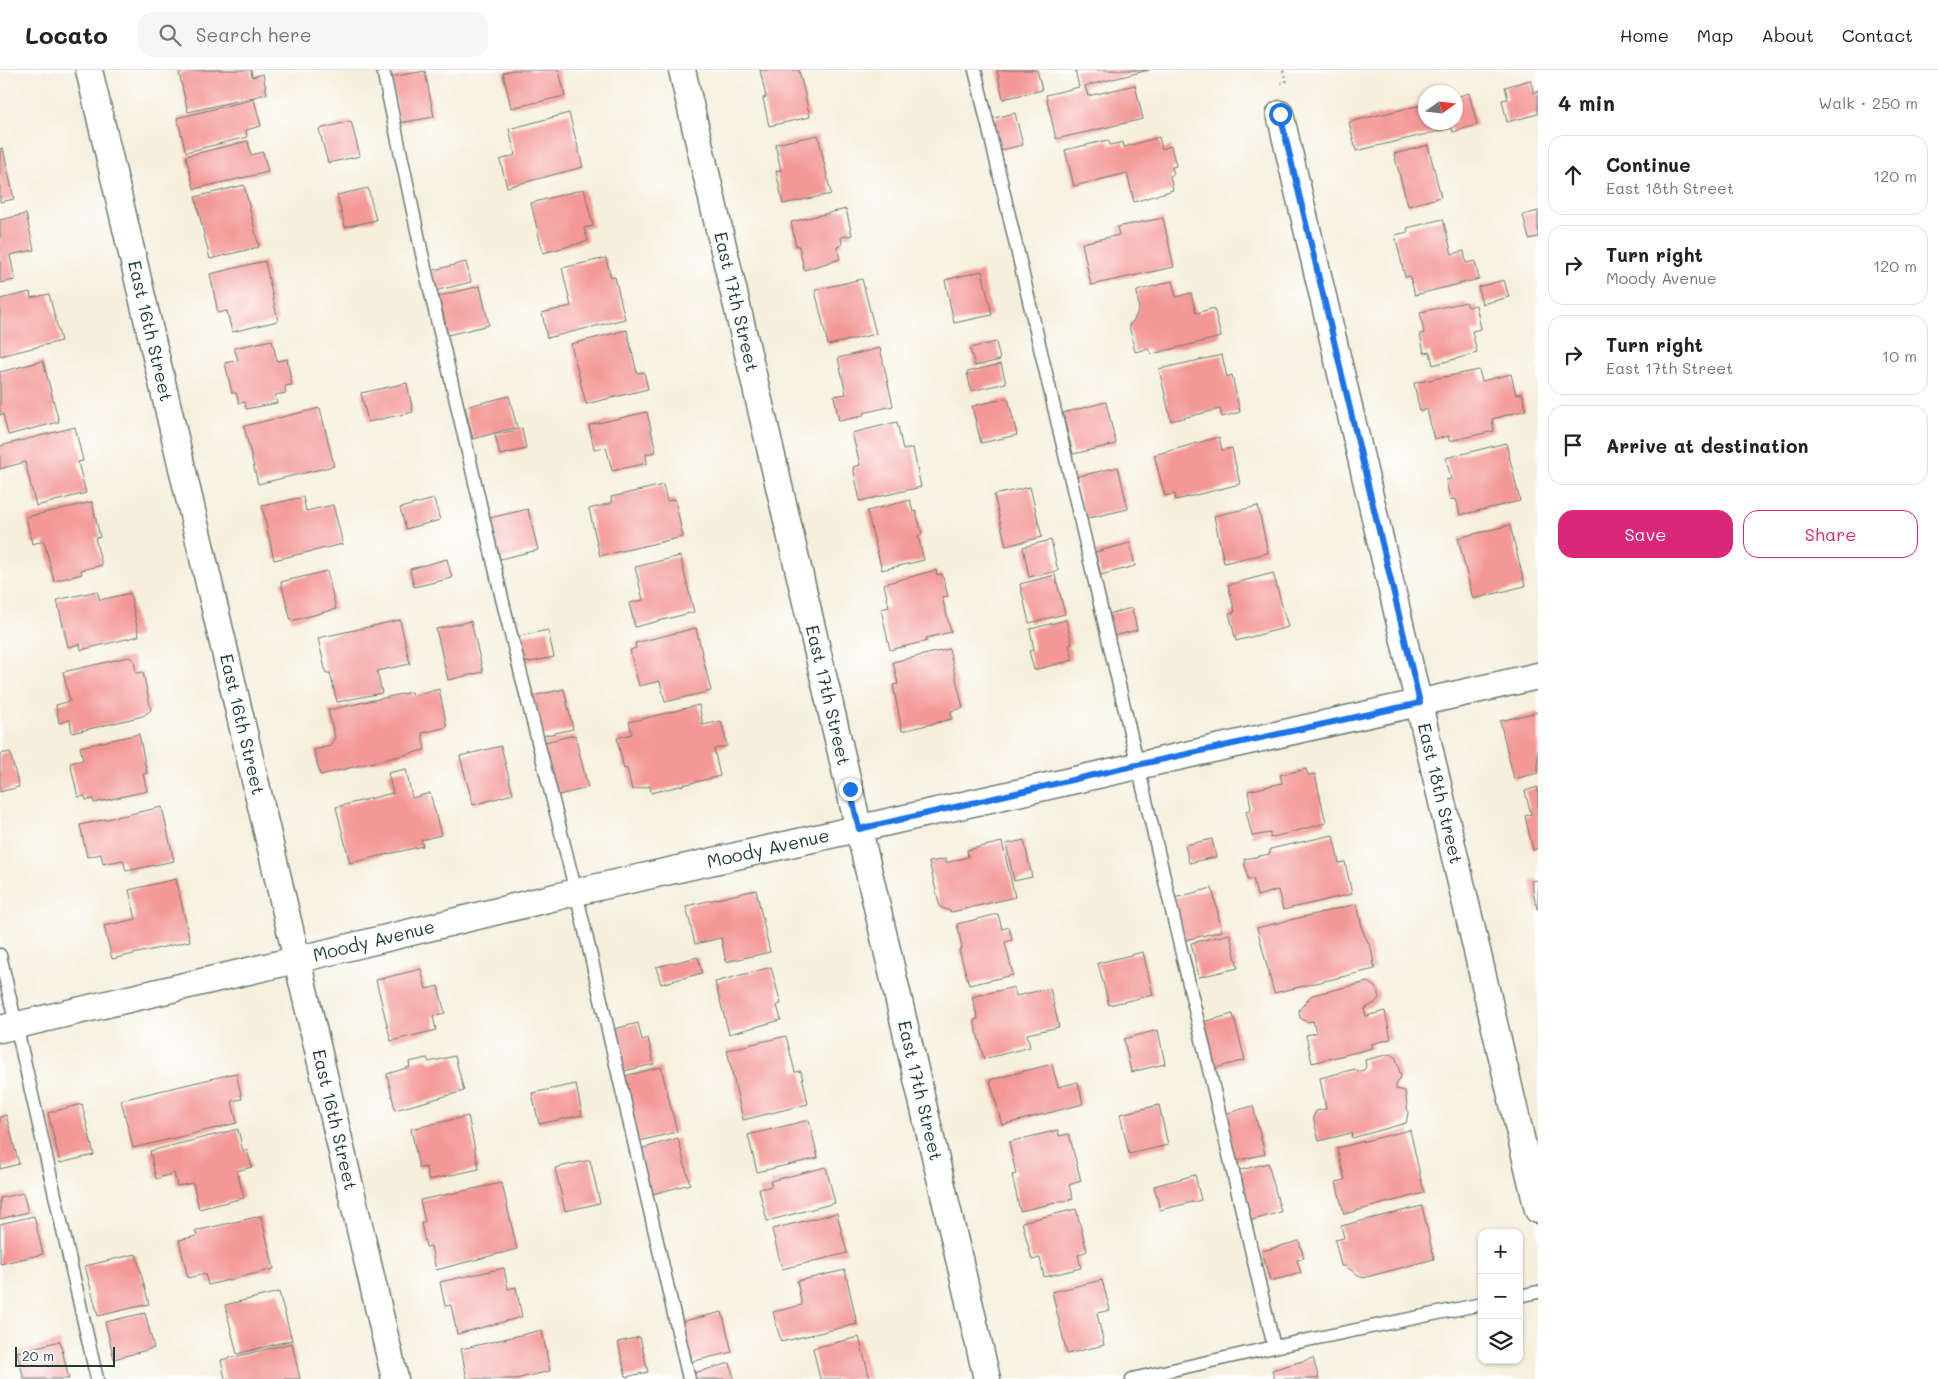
<!DOCTYPE html>
<html lang="en">
<head>
<meta charset="utf-8">
<style>
  :root { --surface:#fff; --page:#f6f6f6; --text:#222; --muted:#767676; --line:#e0e0e0; --accent:#db2777 }
  body { margin:0; font-family:Mali,sans-serif; background:var(--page); color:var(--text) }
  .controls { position:absolute; right:15px; bottom:15px; display:grid; overflow:hidden; border-radius:10px; box-shadow:0 1px 4px #0004 }
  .controls button { width:45px; height:45px; display:grid; place-items:center; padding:0; border:0; border-bottom:1px solid var(--line); background:var(--surface); color:var(--text); font:25px sans-serif }
  .compass { position:absolute; left:1418px; top:15px; width:45px; height:45px; border-radius:50%; background:var(--surface); box-shadow:0 1px 4px #0004; rotate:76deg }
  .scale { position:absolute; left:15px; bottom:12px; width:100px; box-sizing:border-box; padding-left:5px; border:2px solid #1f3d34; border-top:0; font-size:14px; line-height:18px; white-space:nowrap; color:#1f3d34; -webkit-text-stroke:4px #fff; paint-order:stroke }
  .stop { position:absolute; width:15px; height:15px; margin:-11px; border:4px solid #1a73e8; border-radius:50%; background:#fff }
  .stop.end { background:#1a73e8; border-color:#fff; box-shadow:0 1px 5px #0008 }
  .list { margin:0; padding:0; list-style:none }
  h2 { display:flex; justify-content:space-between; align-items:center; height:65px; margin:0; padding:0 20px; font-size:21px }
  h2 small { font-size:16px; font-weight:400; color:var(--muted) }
  .list li { display:grid; grid-template-columns:32px 1fr auto; gap:15px; align-items:center; box-sizing:border-box; height:80px; margin:0 10px 10px; padding:0 10px; border:1px solid var(--line); border-radius:15px }
  .list b { display:block; font-size:19px; white-space:nowrap }
  .list p { margin:0; font-size:16px; white-space:nowrap; color:var(--muted) }
  .list em { font-size:16px; font-style:normal; color:var(--muted) }
  .actions { display:flex; gap:10px; padding:15px 20px }
  .actions a { flex:1; padding:11px 0; border:1px solid var(--accent); border-radius:15px; text-align:center; font-size:18px; color:var(--accent) }
  .actions .main { background:var(--accent); color:#fff }
  .icon { flex:none; width:28px; height:28px; fill:none; stroke:currentColor; stroke-width:2; stroke-linecap:round; stroke-linejoin:round }
  .map { position:relative; flex:none; width:1538px; height:1309px; overflow:hidden }
  header { display:flex; align-items:center; gap:30px; box-sizing:border-box; height:70px; padding:0 25px; background:var(--surface); border-bottom:1px solid var(--line) }
  header strong { font-size:24px }
  nav { display:flex; gap:28px; margin-inline-start:auto; font-size:18px }
  .search { width:350px; height:45px; background:var(--page); display:flex; align-items:center; gap:12px; box-sizing:border-box; padding:0 18px; border-radius:15px; color:var(--muted); font-size:19px }
  main { display:flex }
  aside { flex:1; background:var(--surface) }
  .map>svg:first-child { display:block }
  .building { fill:#f39896 }
  .lines { fill:none; stroke-linecap:round; stroke-linejoin:round }
  .service-casing { stroke:#6a7b6f; stroke-width:15 }
  .minor-casing { stroke:#6a7b6f; stroke-width:29 }
  .path { stroke:#6a7b6f; stroke-width:3; stroke-dasharray:1 4; stroke-linecap:butt }
  .service { stroke:#fff; stroke-width:12 }
  .minor { stroke:#fff; stroke-width:26 }
  .route { stroke:#1a73e8; stroke-width:6 }
  .labels { text-anchor:middle; stroke-width:5; stroke-linejoin:round; paint-order:stroke }
  .street-label { font-size:18px; fill:#1f3d34; stroke:#fff }
</style>
</head>
<body>
<header>
<strong>Locato</strong>
<div class="search"><svg class="icon" aria-label="search" viewBox="0 0 24 24"><circle cx="10" cy="10" r="6"/><path d="M15 15l6 6"/></svg>Search here</div>
<nav><a>Home</a><a>Map</a><a>About</a><a>Contact</a></nav>
</header>
<main>
<div class="map">
<svg width="1538" height="1309" viewBox="0 0 1538 1309">
  <rect width="100%" height="100%" fill="#fff"/>
  <filter id="ink" filterUnits="userSpaceOnUse"><feTurbulence type="fractalNoise" baseFrequency=".02" numOctaves="2"/><feDisplacementMap in="SourceGraphic" scale="10" xChannelSelector="R" yChannelSelector="G"/><feConvolveMatrix kernelMatrix="1 2 1 2 8 2 1 2 1" color-interpolation-filters="sRGB"/></filter>
  <filter id="wash" filterUnits="userSpaceOnUse"><feTurbulence type="fractalNoise" baseFrequency=".0096" numOctaves="4" result="noise"/><feDisplacementMap in="SourceGraphic" scale="20" xChannelSelector="R" yChannelSelector="G"/><feGaussianBlur stdDeviation="1.12" result="paint"/><feColorMatrix in="noise" values="0 0 0 0 0 0 0 0 0 0 0 0 0 0 0 0 0 1.4 0 .05"/><feComposite in="paint" operator="in"/></filter>
  <g filter="url(#wash)">
    <rect width="100%" height="100%" fill="#f5efdc"/>
    <g id="blocks">
      <g class="building">
        <path d="M192,0h59l1,7 11,-3 4,20 -79,18 -9,-39z"/>
        <path d="M512,0h47l6,26 -54,12 -8,-35z"/>
        <path d="M760,0h39l11,47 -41,9 -6,-28 3,-1z"/>
        <path d="M997,0h40l5,20 -39,9z"/>
        <path d="M1075,0h74l-64,16 3,10 47,-11 8,34 -87,20 -10,-44 33,-8z"/>
        <path d="M425,1l9,46 -34,6 -9,-46z"/>
        <path d="M1530,10l4,13 4,-2v23l-31,8 -5,-22 6,-1 -3,-12z"/>
        <path d="M1469,23l8,32 -24,7 -1,-4 -96,23 -7,-29 77,-18v18h30v-25z"/>
        <path d="M254,29l7,27 -15,4 1,7 -61,15 -9,-34z"/>
        <path d="M569,43l14,54 -76,20 -7,-27 15,-5 -6,-26z"/>
        <path d="M1015,43l8,32 -26,6 -7,-32z"/>
        <path d="M351,51l9,35 -32,7 -9,-34z"/>
        <path d="M818,65l13,59 -48,10 -7,-33 5,-1 -6,-26z"/>
        <path d="M1159,67l3,12 9,-3 5,20 -4,1 2,7 -4,2 3,14 -39,12 -7,-29 -53,13 -9,-36 43,-10 2,5 13,-3 1,5z"/>
        <path d="M248,71l3,14 12,-3 5,20 -74,17 -8,-33z"/>
        <path d="M1428,75l13,52 -33,9 -14,-52z"/>
        <path d="M3,78l11,51 -14,3v-53z"/>
        <path d="M244,115l15,62 -49,12 -15,-62z"/>
        <path d="M368,118l8,32 -31,7 -8,-32z"/>
        <path d="M584,119l9,37 -9,2 4,13 -45,12 -12,-50z"/>
        <path d="M846,139l6,26 -11,2 1,8 -5,2 3,12 -36,11 -5,-24h-3l-5,-24z"/>
        <path d="M1538,141v26l-9,2 -6,-24z"/>
        <path d="M26,144l8,36 -24,5 5,25 -15,3v-63z"/>
        <path d="M1163,148l11,49 -83,18 -9,-42 37,-8 -2,-8z"/>
        <path d="M1443,149l9,35 12,-3 2,12 9,-2 4,18 -64,16 -5,-19 -5,1 -10,-42 13,-3 -1,-4z"/>
        <path d="M606,188l5,20 4,-1 10,42 -78,19 -5,-25 29,-7 -9,-38z"/>
        <path d="M265,191l13,60 -46,11 -5,-21 -9,2 -8,-39z"/>
        <path d="M466,192l5,20 -36,9 -5,-20z"/>
        <path d="M982,201l10,44 -38,8 -9,-43z"/>
        <path d="M862,209l14,55 -48,11 -13,-55z"/>
        <path d="M1504,210l5,17 -27,7 -4,-17z"/>
        <path d="M1172,211l4,16 15,-4 5,20 18,-5 7,29 -69,17 -4,-5 -13,3 -6,-27 5,-5 5,-11 -2,-18z"/>
        <path d="M480,216l9,39 -41,10 -9,-39z"/>
        <path d="M30,222l1,6 18,-4 12,47 -61,15v-57z"/>
        <path d="M1466,232l2,5 8,-2 5,24 -9,2 5,22 -44,12 -3,-13 -6,1 -4,-19 4,-1 -4,-21z"/>
        <path d="M627,260l10,43 7,-1 4,17 -62,15 -15,-60z"/>
        <path d="M272,270l5,21 10,-2 5,26 -7,1 1,7 -11,2 2,8 -31,6 -1,-7 -6,1 -3,-10h-4l-7,-30 13,-3 -4,-12z"/>
        <path d="M996,272l4,18 -25,6 -5,-18z"/>
        <path d="M880,278l13,58 -30,7v3l-24,5 -5,-25 12,-2 -8,-36z"/>
        <path d="M1222,285l5,22 5,-2 8,37 -18,5 -2,-8 -49,12 -12,-52z"/>
        <path d="M43,291l16,61 -51,13 -5,-21 -3,1v-43z"/>
        <path d="M1001,294l5,19 -35,8 -4,-19z"/>
        <path d="M1479,300l3,11 29,-7 5,21 6,-2 4,17 -34,9 2,12 -45,10v-5l-15,3 -7,-30 -7,3 -6,-29z"/>
        <path d="M407,313l6,29 -45,10 -7,-29z"/>
        <path d="M509,326l8,31 -44,12 -8,-32z"/>
        <path d="M1008,328l9,37 -36,8 -9,-37z"/>
        <path d="M1106,332l10,42 -43,10 -10,-41z"/>
        <path d="M320,338l14,58 -76,18 -14,-58z"/>
        <path d="M647,342l9,40 -10,2 1,9 -35,8 -6,-24 -12,2 -5,-24z"/>
        <path d="M897,352l6,28 10,-2 8,39 -61,14 -7,-34 7,-2 -8,-32z"/>
        <path d="M75,357l8,34 -5,1 8,31 -50,13 -11,-44 -25,7v-23z"/>
        <path d="M522,358l4,21 -26,6 -5,-20z"/>
        <path d="M1219,367l3,13 10,-2 8,36 -64,16 -1,-6 -10,2 -11,-41z"/>
        <path d="M1506,373l14,58 -60,14 -4,-16 -6,1 -4,-20 5,-1 -5,-21z"/>
        <path d="M1118,397l10,42 -43,10 -10,-42z"/>
        <path d="M663,415l4,16 8,-2 8,38 -83,19 -11,-47 23,-6 -1,-6z"/>
        <path d="M1030,417l12,50 -36,9 -12,-51z"/>
        <path d="M303,427l3,14 27,-6 10,39 -69,16 -12,-54z"/>
        <path d="M434,429l6,21 -34,9 -6,-21z"/>
        <path d="M910,430l3,12 3,-1 6,23 -4,2 6,24 -42,10 -15,-59z"/>
        <path d="M92,432l8,35 -5,1 7,27 -21,5 1,4 -28,7 -10,-40 -12,3 -6,-27z"/>
        <path d="M1258,436l10,47 -44,10 -10,-47z"/>
        <path d="M528,439l10,41 -38,9 -10,-41z"/>
        <path d="M1510,455l15,61 -52,13 -15,-61z"/>
        <path d="M1051,470l7,31 -29,6 -6,-30z"/>
        <path d="M1130,473l5,23 -34,9 -6,-23z"/>
        <path d="M680,486l14,56 -59,15 -6,-24 14,-3 -8,-33z"/>
        <path d="M447,489l5,19 -38,9 -4,-18z"/>
        <path d="M936,500l1,5 5,-1 6,22 -6,1 9,35 -25,6 1,3 -37,9 -9,-41 8,-2 -5,-23z"/>
        <path d="M327,501l9,38 -45,12 -10,-39z"/>
        <path d="M1273,503l15,54 -52,14 -7,-28 6,-1 -7,-27z"/>
        <path d="M1055,505l10,39 -36,9 -9,-39z"/>
        <path d="M97,521l3,9 30,-7 9,43 -58,14 -1,-6 -12,3 -11,-47z"/>
        <path d="M1132,538l5,22 -27,7 -6,-22z"/>
        <path d="M400,550l10,44 -33,7 5,22 -45,9 -7,-29h-4l-8,-35z"/>
        <path d="M1066,550l6,24 -3,1 4,15 -39,10 -5,-19 5,-1 -4,-21z"/>
        <path d="M471,551l12,51 -35,8 -12,-51z"/>
        <path d="M696,558l15,63 -46,11 -5,-21 -21,5 -9,-36 6,-2 -1,-5z"/>
        <path d="M548,560l6,27 -29,6 -6,-27z"/>
        <path d="M949,579l14,59 -12,3 1,8 -50,12 -9,-46 5,-1 -5,-22z"/>
        <path d="M129,587l5,3 2,13 7,-1 8,38 -8,6 -71,17 -2,-13 -11,3 -3,-18 14,-4 -7,-29z"/>
        <path d="M439,619l8,38 -25,6 3,17 -105,25 -6,-25 16,-4 5,-9 -7,-27 83,-18 2,4z"/>
        <path d="M564,619l9,40 -31,7 -9,-40z"/>
        <path d="M699,635l4,20 18,-4 6,25 -13,3 6,27 -69,17 -1,-7 -18,4 -5,-22 -3,1 -7,-31 15,-4 -3,-12z"/>
        <path d="M1538,642v61l-24,6 -14,-58z"/>
        <path d="M139,664l8,39 -4,1 4,17 -53,12 -1,-4 -7,1 -1,-4 -7,1 -8,-34 13,-3 -3,-13z"/>
        <path d="M575,665l13,53 -34,8 -13,-53z"/>
        <path d="M501,676l12,48 -40,11 -13,-49z"/>
        <path d="M10,682l9,35 -19,5v-38z"/>
        <path d="M406,699l6,29 18,-5 11,42 -20,5 2,6 -73,17 -14,-56 57,-14 -5,-20z"/>
        <path d="M1306,699l2,6 7,-1 11,49 -56,15v-5l-18,3 -6,-25 5,-2 -3,-18 34,-8 -2,-8z"/>
        <path d="M1538,717v61l-5,2 -8,-34 6,-2 -6,-23z"/>
        <path d="M162,737l12,54 -48,10 -3,-11 -20,4 -2,-10 -14,3 -7,-32z"/>
        <path d="M1333,765l6,28 6,-1 7,32 -69,16 -5,-20 -21,6 -4,-18 -5,2 -4,-21 26,-5v-5z"/>
        <path d="M1212,769l4,18 -27,6 -4,-18z"/>
        <path d="M1024,770l8,37 -18,4 -8,-37z"/>
        <path d="M1002,772l13,55 -63,15 -12,-5 -11,-45 17,-3v4l22,-6 -1,-7z"/>
        <path d="M176,809l14,62 -78,18 -8,-33 32,-7 -7,-29z"/>
        <path d="M1538,810v29h-1l-6,-28z"/>
        <path d="M1212,818l10,43 -37,9 -11,-42z"/>
        <path d="M756,820l14,62 -44,10 -5,-24 -26,6 -9,-38z"/>
        <path d="M1357,834l6,28 8,16 4,21 -101,24 -17,-65z"/>
        <path d="M998,844l4,15 7,-2 3,13 -7,2 8,33 -44,10 -10,-36 3,-1 -5,-24z"/>
        <path d="M1230,864l8,34 -39,9 -8,-34z"/>
        <path d="M1143,882l10,43 -44,10 -11,-42z"/>
        <path d="M698,887l4,16 -41,11 -5,-17z"/>
        <path d="M771,897l10,37 -4,1 4,15 -52,14 -14,-52z"/>
        <path d="M421,899l5,20 12,-3 7,27 -12,3 3,14 -45,11 -15,-61z"/>
        <path d="M1368,912l7,5 4,6v5l-4,5 -11,6 2,7 19,-5 6,28 -20,5 2,4 -61,15 -6,-28 10,-2 -3,-12 -6,1 -7,-4 -1,-8 13,-15z"/>
        <path d="M1014,917l2,9 34,-8 9,39 -32,7 3,13 -46,12 -10,-39 4,-1 -6,-22z"/>
        <path d="M1233,944l12,46 -33,9 -13,-46z"/>
        <path d="M638,953l4,17 6,-2 6,26 -34,8 -10,-42z"/>
        <path d="M1158,960l7,34 -34,8 -7,-33z"/>
        <path d="M786,966l9,36 6,-1 7,33 -65,16 -16,-70z"/>
        <path d="M1390,984l6,4 5,19 -5,8v4l9,2 3,22 -2,10 -54,15 -1,-5 -32,8 -6,-24 3,-6 10,-2 -6,-31 35,-9 3,3 6,-2 2,-4 -1,-6z"/>
        <path d="M455,986l9,35 -69,19 -8,-36 23,-7 -1,-5 18,-4 2,4z"/>
        <path d="M1052,994l6,23 20,-5 5,22 -81,21 -12,-45z"/>
        <path d="M661,997l16,65 -42,10 -15,-65z"/>
        <path d="M236,1003l6,26 -10,2 5,22 -104,25 -12,-48z"/>
        <path d="M576,1014l6,31 -43,9 -7,-31z"/>
        <path d="M82,1034l12,51 -34,8 -12,-50z"/>
        <path d="M1159,1035l9,40 -39,9 -9,-40z"/>
        <path d="M1253,1036l12,48 -33,8 -12,-47z"/>
        <path d="M6,1045l13,49 -19,5v-52z"/>
        <path d="M468,1046l11,53 -51,11 -2,-13 -7,1 -8,-39z"/>
        <path d="M809,1050l9,38 -61,14 -9,-37z"/>
        <path d="M238,1059l5,22 4,-1 5,17 -15,4 7,27 -45,11 -6,-26 -16,3 -3,-13 -18,6 -6,-28z"/>
        <path d="M1058,1060l1,6 10,-2 12,47 -12,4 4,14 -53,12 -8,-36 4,-1 -7,-32z"/>
        <path d="M1410,1060l14,63 -80,21 -8,-32 9,-2 -8,-32z"/>
        <path d="M678,1068l12,46 -41,11 -12,-45z"/>
        <path d="M590,1090l10,43 -35,8 -10,-43z"/>
        <path d="M1268,1093l13,49 -35,10 -13,-50z"/>
        <path d="M826,1097l9,36 -68,18 -8,-32 13,-3 -2,-5z"/>
        <path d="M1195,1105l6,25 -41,10 -6,-24z"/>
        <path d="M502,1113l15,66 -81,21 -5,-24 -5,1 -5,-24 4,-1 -5,-22z"/>
        <path d="M23,1123l5,19 -28,7v-21z"/>
        <path d="M1422,1136l12,53 -71,19 -18,-12h-4l-6,-26 9,-2 -3,-12z"/>
        <path d="M1076,1139l11,42 -9,4 3,13 -37,9 -4,-19 -8,2 -10,-38z"/>
        <path d="M837,1143l10,40 -65,16 -10,-40z"/>
        <path d="M34,1146l9,38 -43,10v-40z"/>
        <path d="M261,1146l13,53 -66,16 -3,-11 -17,4 -9,-38 18,-4 -2,-5z"/>
        <path d="M1299,1171l5,17 -7,2 4,13 -31,8 -8,-30z"/>
        <path d="M136,1184l13,50 -51,12 -13,-50z"/>
        <path d="M504,1198l4,21 8,-2 6,30 -65,17 -6,-29 -6,1 -5,-24z"/>
        <path d="M845,1200l12,54 -76,18 -8,-30 29,-7 -5,-24z"/>
        <path d="M1102,1210l8,30 -13,3 7,32 -37,9 -15,-62z"/>
        <path d="M279,1222l13,48 -55,14 -12,-49z"/>
        <path d="M722,1242l10,40 -42,10 -10,-40z"/>
        <path d="M145,1243l9,35 -40,11 -9,-37z"/>
        <path d="M542,1260l8,41 -34,8h-49l-6,-30z"/>
        <path d="M640,1267l8,35 -22,5 -8,-35z"/>
        <path d="M859,1267l11,42h-50l-7,-31z"/>
        <path d="M60,1271l9,38h-45l-7,-27z"/>
        <path d="M292,1273l8,36h-75l-4,-19z"/>
        <path d="M1313,1288l6,21h-45l-2,-9z"/>
        <path d="M730,1293l4,16h-39l-1,-6z"/>
      </g>
    </g>
  </g>
  <g filter="url(#ink)">
    <use href="#blocks" fill-opacity="0" stroke="#6a7b6f" stroke-width="1"/>
    <g class="lines">
      <g class="service-casing">
        <g id="service">
          <path d="M383,0l42,198 79,339 72,285 113,487"/>
          <path d="M975,0l299,1277"/>
          <path d="M0,885l97,424"/>
          <path d="M1519,1226l19,-4"/>
          <path d="M1132,1309l142,-32 208,-43"/>
        </g>
      </g>
      <g class="minor-casing">
        <g id="minor">
          <path id="s1" d="M89,0l306,1309"/>
          <path id="s2" d="M682,0l305,1309"/>
          <path id="s3" d="M1280,44l258,1096"/>
          <path id="s4" d="M0,959l296,-69 280,-68 962,-216"/>
        </g>
      </g>
      <path class="path" d="M1281,13l5,-2 -3,-11"/>
      <use href="#service" class="service"/>
      <use href="#minor" class="minor"/>
    </g>
  </g>
  <g class="lines" filter="url(#ink)">
    <path class="route" d="M850,719l9,40 278,-64 283,-62 -140,-589"/>
  </g>
  <g class="labels">
    <g class="street-label">
      <text dy="6" stroke="none"><textPath href="#s2" startOffset="238">East 17th Street</textPath></text>
      <text dy="6" stroke="none"><textPath href="#s1" startOffset="268">East 16th Street</textPath></text>
      <text dy="6" stroke="none"><textPath href="#s2" startOffset="642">East 17th Street</textPath></text>
      <text dy="6" stroke="none"><textPath href="#s1" startOffset="672">East 16th Street</textPath></text>
      <text dy="6" stroke="none"><textPath href="#s3" startOffset="698">East 18th Street</textPath></text>
      <text dy="6" stroke="none"><textPath href="#s4" startOffset="789">Moody Avenue</textPath></text>
      <text dy="6" stroke="none"><textPath href="#s4" startOffset="384">Moody Avenue</textPath></text>
      <text dy="6" stroke="none"><textPath href="#s2" startOffset="1048">East 17th Street</textPath></text>
      <text dy="6" stroke="none"><textPath href="#s1" startOffset="1078">East 16th Street</textPath></text>
    </g>
  </g>
</svg>
<div class="controls">
<button>+</button>
<button>−</button>
<button><svg class="icon" aria-label="layers" viewBox="0 0 24 24"><path d="M12 4l9 5-9 5-9-5zM3 14l9 5 9-5"/></svg></button>
</div>
<svg class="compass" viewBox="-18 -18 36 36"><path d="M0-13l5 13h-10z" fill="#e53935"/><path d="M0 13l5-13h-10z" fill="#767676"/></svg>
<div class="scale">20 m</div>
<div class="stop" style="left:1280px;top:44px"></div>
<div class="stop end" style="left:850px;top:719px"></div>
</div>
<aside>
<h2>4 min<small>Walk · 250 m</small></h2>
<ul class="list">
<li><svg class="icon" aria-label="ahead" viewBox="0 0 24 24"><path d="M12 20V5M6 11l6-6 6 6"/></svg><div><b>Continue</b><p>East 18th Street</p></div><em>120 m</em></li>
<li><svg class="icon" aria-label="right" viewBox="0 0 24 24"><path d="M7 20v-9h11M14 6l5 5-5 5"/></svg><div><b>Turn right</b><p>Moody Avenue</p></div><em>120 m</em></li>
<li><svg class="icon" aria-label="right" viewBox="0 0 24 24"><path d="M7 20v-9h11M14 6l5 5-5 5"/></svg><div><b>Turn right</b><p>East 17th Street</p></div><em>10 m</em></li>
<li><svg class="icon" aria-label="arrive" viewBox="0 0 24 24"><path d="M6 21V4h12l-3 4 3 4H6"/></svg><div><b>Arrive at destination</b></div></li>
</ul>
<div class="actions"><a class="main">Save</a><a>Share</a></div>
</aside>
</main>
</body>
</html>
